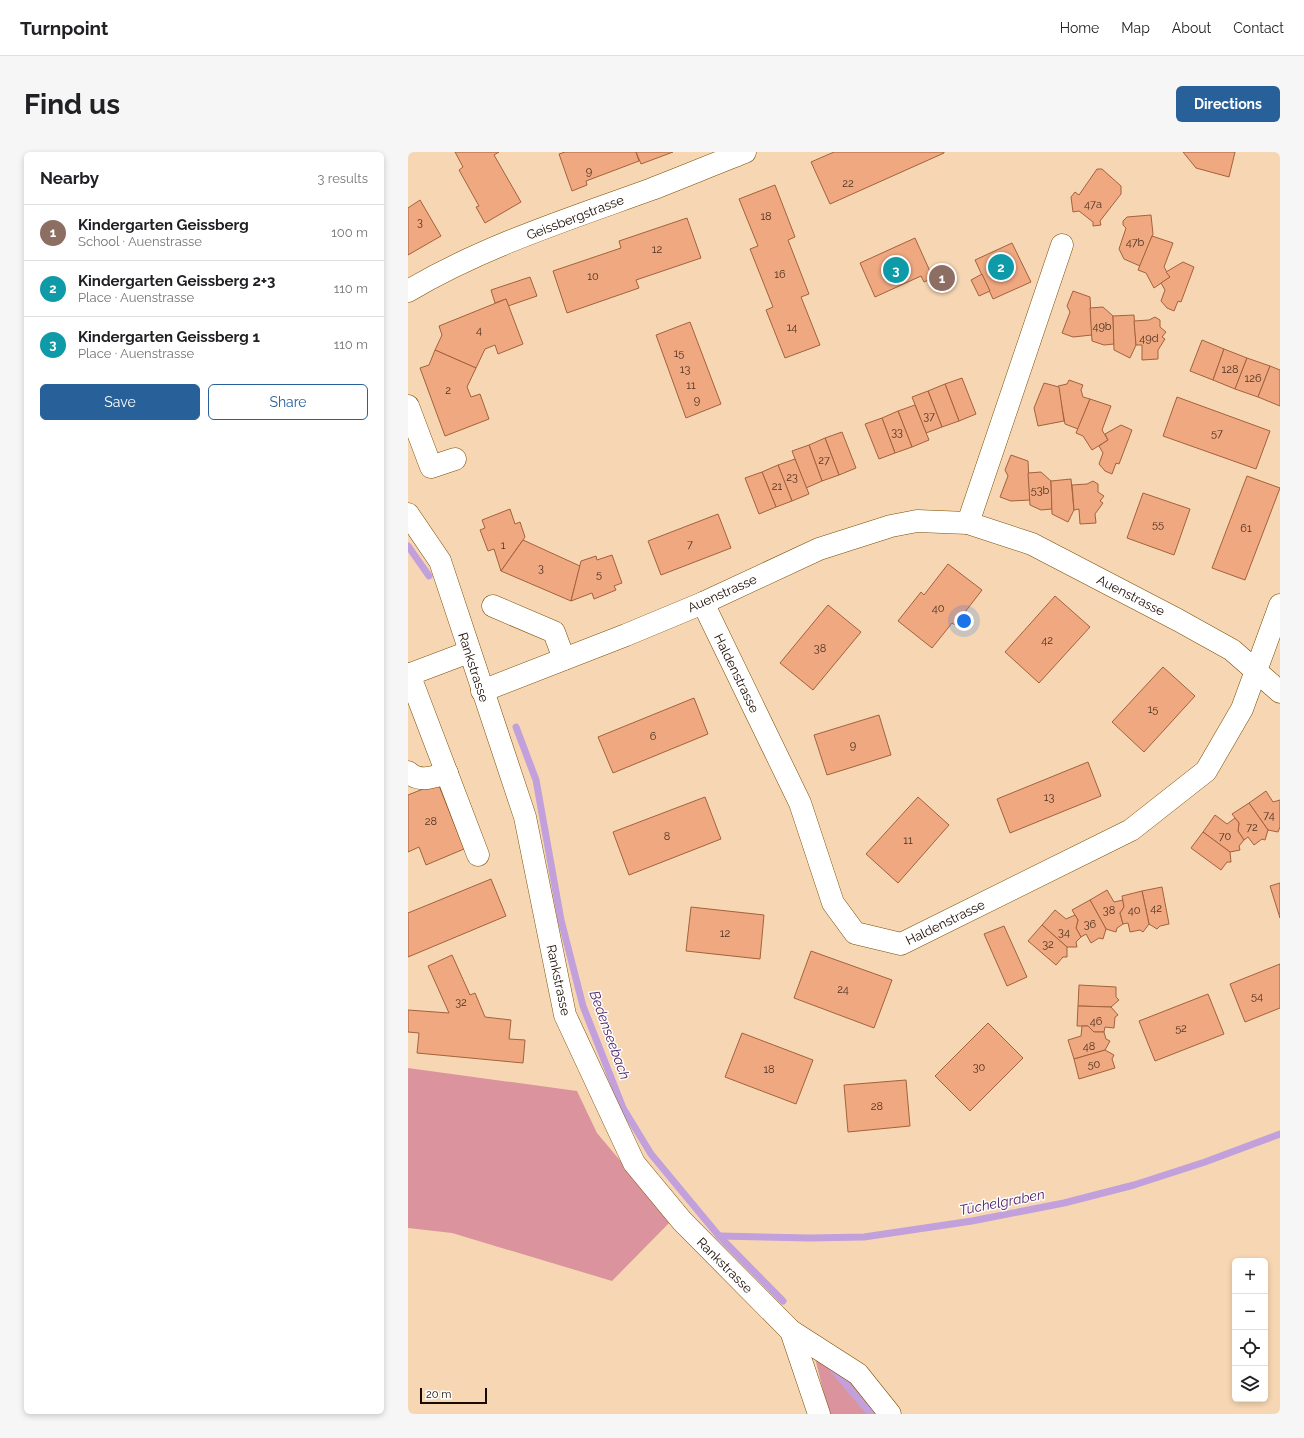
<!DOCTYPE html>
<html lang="en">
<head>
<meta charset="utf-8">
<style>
  :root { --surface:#fff; --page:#f6f6f6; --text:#202124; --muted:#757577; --line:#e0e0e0; --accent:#286199 }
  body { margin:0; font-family:Raleway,sans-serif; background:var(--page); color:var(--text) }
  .controls { position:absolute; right:12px; bottom:12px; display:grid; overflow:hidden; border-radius:6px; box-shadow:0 2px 6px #0003 }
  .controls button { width:36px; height:36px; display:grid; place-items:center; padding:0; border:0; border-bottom:1px solid var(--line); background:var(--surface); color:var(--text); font:20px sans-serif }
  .scale { position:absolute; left:12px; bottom:10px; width:67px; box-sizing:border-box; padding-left:4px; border:2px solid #190a00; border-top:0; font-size:11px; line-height:14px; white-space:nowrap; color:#190a00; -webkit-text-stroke:3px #fefefe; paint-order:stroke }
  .you { position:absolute; left:556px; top:469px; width:14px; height:14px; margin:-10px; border:3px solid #fff; border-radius:50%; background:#1a73e8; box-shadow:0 0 0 6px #1a73e833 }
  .badge { display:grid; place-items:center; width:26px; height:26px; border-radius:50%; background:var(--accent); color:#fff; font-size:13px; font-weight:700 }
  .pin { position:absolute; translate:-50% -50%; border:2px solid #fff; box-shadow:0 1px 4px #0006 }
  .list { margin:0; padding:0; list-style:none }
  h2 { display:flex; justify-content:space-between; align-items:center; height:52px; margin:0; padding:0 16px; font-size:17px }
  h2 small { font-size:13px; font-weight:400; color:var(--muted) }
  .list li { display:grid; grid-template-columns:26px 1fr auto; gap:12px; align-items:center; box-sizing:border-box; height:56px; padding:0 16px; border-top:1px solid var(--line) }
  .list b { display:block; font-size:15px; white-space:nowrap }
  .list p { margin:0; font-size:13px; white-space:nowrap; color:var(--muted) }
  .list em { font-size:13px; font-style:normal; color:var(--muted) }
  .actions { display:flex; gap:8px; padding:12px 16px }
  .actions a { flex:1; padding:9px 0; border:1px solid var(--accent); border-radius:6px; text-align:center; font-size:14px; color:var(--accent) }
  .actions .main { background:var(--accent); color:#fff }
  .icon { flex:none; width:22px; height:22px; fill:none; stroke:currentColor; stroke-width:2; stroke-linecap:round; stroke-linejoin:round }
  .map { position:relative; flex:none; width:872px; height:1262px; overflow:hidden; border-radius:6px }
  header { display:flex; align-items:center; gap:24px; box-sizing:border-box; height:56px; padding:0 20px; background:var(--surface); border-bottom:1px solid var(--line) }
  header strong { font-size:19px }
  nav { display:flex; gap:22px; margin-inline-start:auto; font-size:14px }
  .intro { display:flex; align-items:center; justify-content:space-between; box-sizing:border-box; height:96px; padding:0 24px }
  h1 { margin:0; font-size:28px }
  .button { padding:10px 18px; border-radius:6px; background:var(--accent); color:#fff; font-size:14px; font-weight:700 }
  main { display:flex; gap:24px; padding:0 24px }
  aside { flex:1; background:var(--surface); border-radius:6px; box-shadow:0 2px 6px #0003 }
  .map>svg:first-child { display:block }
  .green { fill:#db949d }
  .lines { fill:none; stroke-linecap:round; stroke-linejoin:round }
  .stream { stroke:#c2a0db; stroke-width:7 }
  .building { fill:#efa880; stroke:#a3623b }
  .minor-casing { stroke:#7b4d00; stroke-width:23 }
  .minor { stroke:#fff; stroke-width:22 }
  .labels { text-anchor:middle; stroke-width:3; stroke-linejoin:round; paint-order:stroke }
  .number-label { font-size:11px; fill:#4e3220 }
  .street-label { font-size:13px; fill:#190a00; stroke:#fefefe }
  .water-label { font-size:14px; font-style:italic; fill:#4d2167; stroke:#fefefe }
</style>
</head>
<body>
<header>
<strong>Turnpoint</strong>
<nav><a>Home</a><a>Map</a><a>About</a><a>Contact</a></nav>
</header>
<div class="intro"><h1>Find us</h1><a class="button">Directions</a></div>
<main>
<aside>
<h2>Nearby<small>3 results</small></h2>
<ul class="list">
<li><span class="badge" style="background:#8d6e63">1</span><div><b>Kindergarten Geissberg</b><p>School · Auenstrasse</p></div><em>100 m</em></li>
<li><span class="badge" style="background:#0f9aa8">2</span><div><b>Kindergarten Geissberg 2+3</b><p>Place · Auenstrasse</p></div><em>110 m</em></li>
<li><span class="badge" style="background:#0f9aa8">3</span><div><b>Kindergarten Geissberg 1</b><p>Place · Auenstrasse</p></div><em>110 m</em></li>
</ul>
<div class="actions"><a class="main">Save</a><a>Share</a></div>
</aside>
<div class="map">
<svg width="872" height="1262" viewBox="0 0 872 1262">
  <rect width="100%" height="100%" fill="#f7d7b3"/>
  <g class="green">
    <path d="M0,916l169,23 20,42 74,88 -59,60 -160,-48 -44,-5z"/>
    <path d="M406,1202l37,25 29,35h-51z"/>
  </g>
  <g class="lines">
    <g class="stream">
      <path d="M0,394l21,30"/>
      <path d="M108,575l20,53 25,140 22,86 40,102 28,46 68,82 64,65"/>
      <path d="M311,1084l91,2 54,-1 108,-16 92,-18 70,-18 71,-23 75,-28"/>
      <path d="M424,1216l39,46"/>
    </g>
  </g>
  <g class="building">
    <path d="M47,0h44l-5,3 27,47 -36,21 -9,-16 3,-1 -20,-36 4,-3z"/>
    <path d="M157,0h71l3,9 -53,20 1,4 -15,6 -13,-37z"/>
    <path d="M228,0h37l-32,12z"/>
    <path d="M426,0h110v1l-114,51 -19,-42z"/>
    <path d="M775,0h52l-6,25 -33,-9z"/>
    <path d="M689,17h5l19,17v8l-21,27 1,4 -8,1v-4l-14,-11 -6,1 -2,-15 4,-5 4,3z"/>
    <path d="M367,33l20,52 -7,3 21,54 -8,3 19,48 -35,13 -19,-48 7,-3 -23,-58 8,-3 -19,-47z"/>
    <path d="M12,48l21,36 -33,19v-47z"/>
    <path d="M743,63l2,19 -13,32 -16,-7 -5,-10 7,-21 -3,-3v-4l4,-4z"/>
    <path d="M279,66l14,40 -65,22 3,8 -72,25 -14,-42 68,-23 -2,-7z"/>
    <path d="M744,84l21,7 -9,24 6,10 -16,11 -8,-15 -8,-3z"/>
    <path d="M507,86l18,40 -9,4 -3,-6 -46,21 -15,-34z"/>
    <path d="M604,91l19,39 -38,17 -18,-39z"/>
    <path d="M775,110l11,5 -13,35 -3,-1 -4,10 -7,-3 -6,-7 4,-11 -4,-7 9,-6 -4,-5z"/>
    <path d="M574,122l8,17 -11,5 -8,-16z"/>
    <path d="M122,125l7,19 -29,10 -2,-7 -11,4 -4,-13z"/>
    <path d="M665,139l17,6 2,38 -19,2 -11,-4 8,-21 -3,-6z"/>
    <path d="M98,147l17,45 -25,10 -3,-9 -10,4 -9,19 -41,-18 7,-15 -3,-9z"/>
    <path d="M695,155l10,9 1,28 -10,1 -12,-4 -2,-33z"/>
    <path d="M726,163l2,30 -6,13 -16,-8 -1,-34z"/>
    <path d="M747,165l5,3v7l6,5 -4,5 3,2 -7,11v9l-16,1v-15h-6l-2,-24 15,-1z"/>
    <path d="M282,170l31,82 -35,14 -30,-83z"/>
    <path d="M794,188l22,9 -11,31 -23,-9z"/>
    <path d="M816,197l23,9 -12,31 -22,-9z"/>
    <path d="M27,198l41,18 -9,19 4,10 9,-3 9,25 -44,17 -25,-68 9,-3z"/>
    <path d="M839,206l23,8 -12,31 -23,-8z"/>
    <path d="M862,214l10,4v36l-22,-9z"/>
    <path d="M554,226l14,36 -17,7 -14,-37z"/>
    <path d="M661,228l14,5 -2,5 2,7 7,2 -12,30 -13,-5 -7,-38 9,-2z"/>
    <path d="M636,231l15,4 5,34 -26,5 -4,-18z"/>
    <path d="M537,232l14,37 -17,6 -14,-36z"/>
    <path d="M520,239l14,36 -16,6 -14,-36z"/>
    <path d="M769,245l93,34 -14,38 -93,-33z"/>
    <path d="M682,247l21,7 -9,24 6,10 -16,10 -9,-14 -7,-3z"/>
    <path d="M507,253l14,35 -17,7 -14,-36z"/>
    <path d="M490,259l14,36 -17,6 -13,-35z"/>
    <path d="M474,266l13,35 -16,6 -14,-35z"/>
    <path d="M713,273l11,5 -13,34 -3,-1 -4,11 -7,-3 -6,-7 4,-11 -4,-7 9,-6 -3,-6z"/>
    <path d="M434,280l14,36 -17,7 -14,-37z"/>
    <path d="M417,286l14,37 -17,6 -13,-36z"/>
    <path d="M401,293l13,36 -16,7 -14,-37z"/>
    <path d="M603,303l17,6 2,39 -19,1 -11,-4 8,-21 -3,-6z"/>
    <path d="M387,307l14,35 -17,7 -14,-36z"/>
    <path d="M370,313l14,36 -16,6 -14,-35z"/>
    <path d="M354,320l14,35 -17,7 -14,-36z"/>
    <path d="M633,320l10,9 1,28 -11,1 -11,-5 -2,-32z"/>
    <path d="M839,324l33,12 -35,92 -33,-12z"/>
    <path d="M663,327l3,31 -6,12 -16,-8 -1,-33z"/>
    <path d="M685,329l5,3v8l6,4 -4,5 3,2 -8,11 1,9 -16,1 -1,-15 -5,1 -2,-25 15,-1z"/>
    <path d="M735,341l47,16 -16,46 -47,-17z"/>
    <path d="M102,357l5,15 5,-2 5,15 -24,34 -7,-22 -6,2 -8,-21 5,-2 -3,-8z"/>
    <path d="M310,362l13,34 -70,27 -13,-34z"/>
    <path d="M115,388l57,26 -9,35 -70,-30z"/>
    <path d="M204,403l10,28 -8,3 2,4 -22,9 -2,-6 -21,8 10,-40 15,-5 1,4z"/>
    <path d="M540,412l34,26 -27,35 -3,-2 -20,25 -34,-27 23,-29 3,3z"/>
    <path d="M647,444l35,31 -51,56 -34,-31z"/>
    <path d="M420,453l33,27 -48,58 -33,-27z"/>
    <path d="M755,515l32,29 -51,56 -32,-30z"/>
    <path d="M286,546l14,36 -95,39 -15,-36z"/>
    <path d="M471,563l12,40 -64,20 -13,-40z"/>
    <path d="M680,610l13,34 -91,37 -13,-34z"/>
    <path d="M30,631l26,66 -38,16 -7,-18 -11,5v-57z"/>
    <path d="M858,639l7,11 7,-2v27l-2,5 -10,-2 -19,-27z"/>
    <path d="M297,645l16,42 -92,36 -16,-43z"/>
    <path d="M510,645l31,28 -51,58 -32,-29z"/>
    <path d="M841,651l19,27 -3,10 -3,-1 -8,6 -6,-8 -4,3 -6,-9 1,-8 -7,-9z"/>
    <path d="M807,663l12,9 8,-6 4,5 -1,8 6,9 -5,6 1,4 -10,2 -27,-20z"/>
    <path d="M795,680l27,20 1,10h-4l-6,8 -30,-22z"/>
    <path d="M83,727l15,37 -98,41v-44z"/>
    <path d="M872,731v35l-10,-32z"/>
    <path d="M754,735l7,37 -9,2 -3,3 -8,-5 -7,-33z"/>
    <path d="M699,738l7,12 9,-2 1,7 -4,6 3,11 -6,4 -1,4 -10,-3 -16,-29z"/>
    <path d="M734,739l7,33 -6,8 -3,-2 -10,2 -2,-9 -5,1 -3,-11 4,-6 -2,-11z"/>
    <path d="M682,748l16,29 -3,10 -4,-1 -8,5 -5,-9 -5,3 -5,-9 2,-8 -6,-10z"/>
    <path d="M283,755l73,8 -4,44 -74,-8z"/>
    <path d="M647,758l11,9 9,-4 3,5 -2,8 5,9 -5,5 1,5h-10l-25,-22z"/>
    <path d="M634,773l25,22v10h-4l-7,8 -28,-24z"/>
    <path d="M596,774l23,51 -20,9 -23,-52z"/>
    <path d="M403,799l81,29 -18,48 -80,-30z"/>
    <path d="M44,803l18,40 5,-2 10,24 26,3 -2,19 16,1 -2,23 -106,-10 2,-20 -11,-1v-22l41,3 -21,-47z"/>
    <path d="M872,812v44l-35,14 -15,-38z"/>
    <path d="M671,833l37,2v10l3,3 -8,7 -33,-1z"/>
    <path d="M800,842l16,40 -69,27 -16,-40z"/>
    <path d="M670,854l33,1 7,8 -3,2 -1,11 -9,-1 -1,5h-10l-6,-6h-11z"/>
    <path d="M580,871l35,35 -53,53 -35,-35z"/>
    <path d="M674,874h6l6,6h10l2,7 4,2 -5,9 -31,9 -6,-19 13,-4z"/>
    <path d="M334,881l71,27 -17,44 -71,-27z"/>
    <path d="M697,898l9,5 -2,4 3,9 -36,11 -5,-20z"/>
    <path d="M498,928l4,46 -62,6 -4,-47z"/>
  </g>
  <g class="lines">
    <g class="minor-casing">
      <g id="minor">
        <path d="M0,139c76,-45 161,-72 244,-102 31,-12 62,-25 93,-37"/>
        <path d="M0,254l23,61 24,-8"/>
        <path d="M0,362l32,47 85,256 40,198 69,148 48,58 109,110 28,83"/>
        <path d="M560,371l94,-278"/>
        <path d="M295,451l97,200 33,100 22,30 46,11 230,-114 75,-59 36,-62 38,-104"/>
        <path d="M85,454l61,26 10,27"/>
        <path d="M1,522l69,181"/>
        <path d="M0,523l61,-23"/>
        <path d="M74,539l144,-56 77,-32 116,-54 72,-23 26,-5 51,2 64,21 146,76 54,30 48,42"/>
        <path d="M0,620c12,11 25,5 39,1"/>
        <path d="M383,1179l67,43 32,40"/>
      </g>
    </g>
    <use href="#minor" class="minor"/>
  </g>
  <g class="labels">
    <g class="number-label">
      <text x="181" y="23">9</text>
      <text x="440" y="35">22</text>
      <text x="685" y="56">47a</text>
      <text x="358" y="68">18</text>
      <text x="12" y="74">3</text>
      <text x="727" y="94">47b</text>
      <text x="249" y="101">12</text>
      <text x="372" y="126">16</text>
      <text x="185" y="128">10</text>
      <text x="694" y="178">49b</text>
      <text x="384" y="179">14</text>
      <text x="71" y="182">4</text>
      <text x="741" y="190">49d</text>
      <text x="271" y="205">15</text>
      <text x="277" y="221">13</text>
      <text x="822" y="221">128</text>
      <text x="845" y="230">126</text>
      <text x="283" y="237">11</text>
      <text x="40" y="242">2</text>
      <text x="289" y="252">9</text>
      <text x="521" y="268">37</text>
      <text x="489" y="284">33</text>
      <text x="809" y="285">57</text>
      <text x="416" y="312">27</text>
      <text x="384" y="329">23</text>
      <text x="369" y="338">21</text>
      <text x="632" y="342">53b</text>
      <text x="750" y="376">55</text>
      <text x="838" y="380">61</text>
      <text x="282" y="396">7</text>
      <text x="95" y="397">1</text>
      <text x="133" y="420">3</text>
      <text x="191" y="426">5</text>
      <text x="530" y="460">40</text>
      <text x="639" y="492">42</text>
      <text x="412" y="500">38</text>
      <text x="745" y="561">15</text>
      <text x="245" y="588">6</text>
      <text x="445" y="597">9</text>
      <text x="641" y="649">13</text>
      <text x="861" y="667">74</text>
      <text x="23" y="673">28</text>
      <text x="844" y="679">72</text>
      <text x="259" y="688">8</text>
      <text x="817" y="688">70</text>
      <text x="500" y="692">11</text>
      <text x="748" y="760">42</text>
      <text x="701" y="762">38</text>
      <text x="726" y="762">40</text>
      <text x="682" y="776">36</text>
      <text x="656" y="784">34</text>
      <text x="317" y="785">12</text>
      <text x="640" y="796">32</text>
      <text x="435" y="841">24</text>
      <text x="849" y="848">54</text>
      <text x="53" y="854">32</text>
      <text x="688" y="873">46</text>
      <text x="773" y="880">52</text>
      <text x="681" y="898">48</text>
      <text x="686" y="916">50</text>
      <text x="571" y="919">30</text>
      <text x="361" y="921">18</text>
      <text x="469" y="958">28</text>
    </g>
    <g class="street-label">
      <text transform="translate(167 65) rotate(-21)" y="5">Geissbergstrasse</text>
      <text transform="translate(314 441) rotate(-24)" y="5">Auenstrasse</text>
      <text transform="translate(723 443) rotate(27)" y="5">Auenstrasse</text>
      <text transform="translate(66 515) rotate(72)" y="5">Rankstrasse</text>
      <text transform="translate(329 521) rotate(64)" y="5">Haldenstrasse</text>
      <text transform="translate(537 770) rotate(-26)" y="5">Haldenstrasse</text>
      <text transform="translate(151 828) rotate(78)" y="5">Rankstrasse</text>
      <text transform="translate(317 1113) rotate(45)" y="5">Rankstrasse</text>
    </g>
    <g class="water-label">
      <text transform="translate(202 883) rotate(70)" y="5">Bedenseebach</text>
      <text transform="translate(594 1050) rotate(-11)" y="5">Tüchelgraben</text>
    </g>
  </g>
</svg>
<div class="controls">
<button>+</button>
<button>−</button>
<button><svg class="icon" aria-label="locate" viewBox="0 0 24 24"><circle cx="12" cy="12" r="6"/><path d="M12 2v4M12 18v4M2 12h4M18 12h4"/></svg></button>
<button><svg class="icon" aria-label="layers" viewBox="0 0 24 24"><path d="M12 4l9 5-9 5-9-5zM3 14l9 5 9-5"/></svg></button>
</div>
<div class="scale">20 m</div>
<div class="you"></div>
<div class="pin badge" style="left:534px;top:126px;background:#8d6e63">1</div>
<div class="pin badge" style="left:593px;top:115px;background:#0f9aa8">2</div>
<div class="pin badge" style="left:488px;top:118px;background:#0f9aa8">3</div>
</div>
</main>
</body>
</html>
